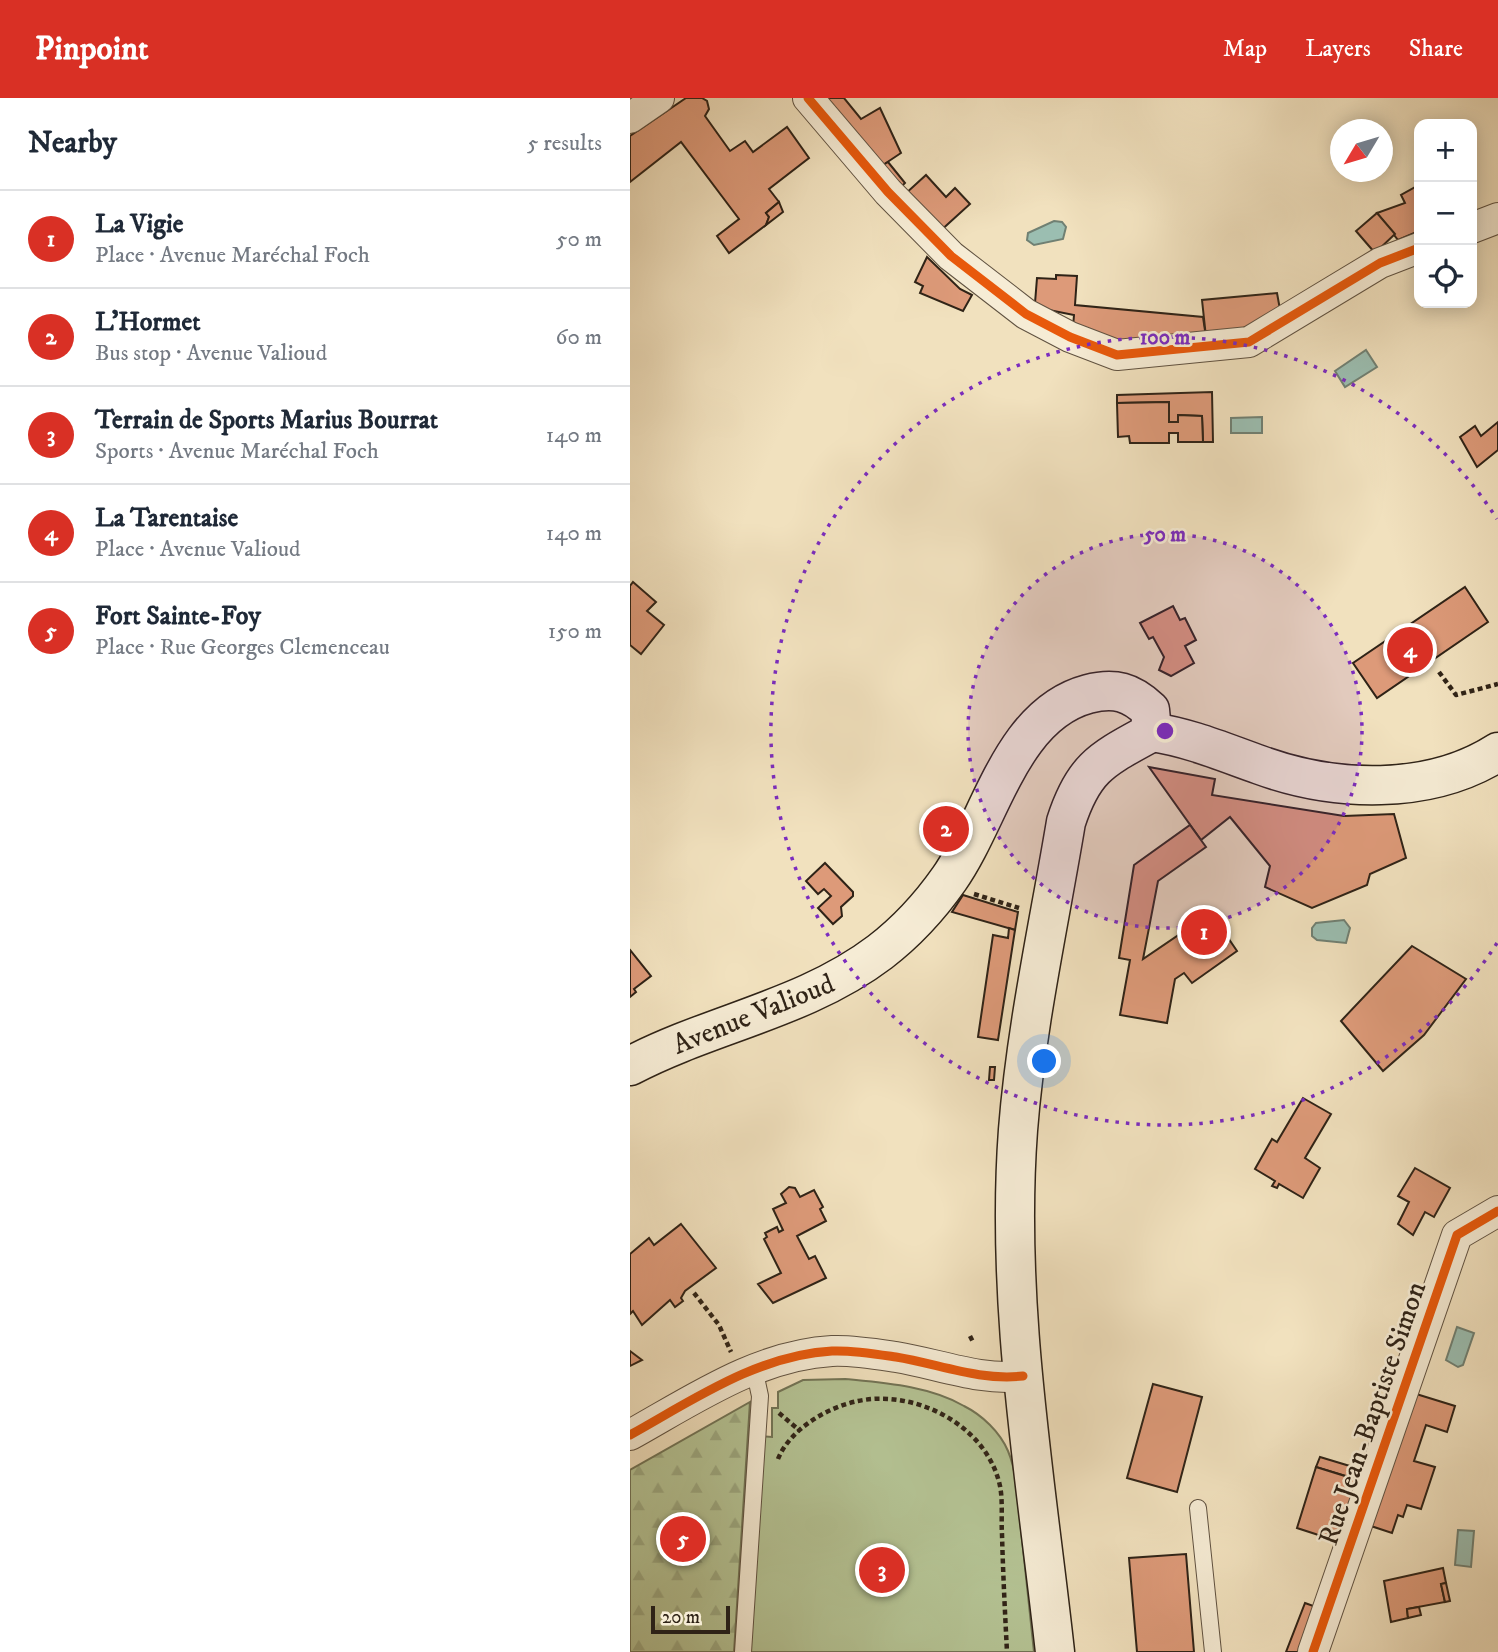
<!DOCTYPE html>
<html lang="en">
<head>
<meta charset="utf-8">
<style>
  :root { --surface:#fff; --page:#f6f6f7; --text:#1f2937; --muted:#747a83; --line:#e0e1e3; --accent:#d93025 }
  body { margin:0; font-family:"IM FELL DW Pica",serif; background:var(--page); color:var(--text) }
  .controls { position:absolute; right:21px; top:21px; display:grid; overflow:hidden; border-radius:14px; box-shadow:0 4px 18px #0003 }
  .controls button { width:63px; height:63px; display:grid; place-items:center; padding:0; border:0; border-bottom:2px solid var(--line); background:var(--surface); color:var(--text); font:35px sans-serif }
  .compass { position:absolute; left:700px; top:21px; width:63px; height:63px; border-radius:50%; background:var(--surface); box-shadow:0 4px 18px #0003; rotate:232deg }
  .scale { position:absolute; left:21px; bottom:18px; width:79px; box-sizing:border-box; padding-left:7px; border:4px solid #2f2317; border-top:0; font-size:19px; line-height:24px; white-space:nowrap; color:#2f2317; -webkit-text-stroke:5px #f6ecd5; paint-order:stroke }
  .you { position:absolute; left:415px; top:964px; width:24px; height:24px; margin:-18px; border:5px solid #fff; border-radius:50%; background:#1a73e8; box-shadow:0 0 0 10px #1a73e833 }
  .badge { display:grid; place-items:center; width:46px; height:46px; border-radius:50%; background:var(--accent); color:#fff; font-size:23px; font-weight:700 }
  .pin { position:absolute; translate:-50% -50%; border:4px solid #fff; box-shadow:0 2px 7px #0006 }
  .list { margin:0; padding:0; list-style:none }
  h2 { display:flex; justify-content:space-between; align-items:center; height:91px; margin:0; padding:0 28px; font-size:30px }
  h2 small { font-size:23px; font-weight:400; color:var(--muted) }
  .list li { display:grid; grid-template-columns:46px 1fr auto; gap:21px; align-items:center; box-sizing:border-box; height:98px; padding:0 28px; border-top:2px solid var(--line) }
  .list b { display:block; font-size:26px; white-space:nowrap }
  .list p { margin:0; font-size:23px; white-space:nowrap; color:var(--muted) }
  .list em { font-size:23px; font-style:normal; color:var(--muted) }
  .icon { flex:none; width:38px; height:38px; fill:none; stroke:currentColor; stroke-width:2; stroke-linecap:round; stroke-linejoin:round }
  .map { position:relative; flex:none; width:868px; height:1554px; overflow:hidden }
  header { display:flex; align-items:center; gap:42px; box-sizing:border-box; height:98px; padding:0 35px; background:var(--accent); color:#fff }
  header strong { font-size:33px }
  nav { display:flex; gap:38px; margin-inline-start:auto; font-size:24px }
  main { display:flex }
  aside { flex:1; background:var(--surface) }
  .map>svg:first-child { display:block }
  .grass { fill:#b5c495; stroke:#727456; stroke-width:2 }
  .forest { fill:url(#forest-firs); stroke:#727456; stroke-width:2 }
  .water { fill:#9bbeb1; stroke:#708073; stroke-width:2 }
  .building { fill:#dd9a79; stroke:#2f2317; stroke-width:2 }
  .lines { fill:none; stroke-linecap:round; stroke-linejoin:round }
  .lane-casing { stroke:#605241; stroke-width:18 }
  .street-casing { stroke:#605241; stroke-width:32 }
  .secondary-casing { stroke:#2f2317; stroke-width:41 }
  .path { stroke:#2f2317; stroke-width:4.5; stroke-dasharray:5 3.5; stroke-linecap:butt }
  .lane { stroke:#f6ecd5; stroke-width:16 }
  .street { stroke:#f6ecd5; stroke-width:30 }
  .secondary { stroke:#f6ecd5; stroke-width:38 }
  .cycleway-casing { stroke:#f6ecd5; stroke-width:13 }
  .cycleway { stroke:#e8590c; stroke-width:9 }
  .ring { fill:none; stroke:#7b2cbf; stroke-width:3.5; stroke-dasharray:3.5 7 }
  .labels { text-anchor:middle; stroke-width:5; stroke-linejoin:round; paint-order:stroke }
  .street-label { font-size:28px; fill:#2f2317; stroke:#f6ecd5 }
  .centre { fill:#7b2cbf; stroke:#f6ecd5; stroke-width:3.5 }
  .ring-label { font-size:21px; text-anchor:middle; font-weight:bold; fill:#7b2cbf; stroke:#f6ecd5; stroke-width:5; stroke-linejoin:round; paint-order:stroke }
</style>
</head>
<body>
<header>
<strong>Pinpoint</strong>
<nav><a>Map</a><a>Layers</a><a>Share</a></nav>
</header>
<main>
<aside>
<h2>Nearby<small>5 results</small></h2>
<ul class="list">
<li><span class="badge">1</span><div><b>La Vigie</b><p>Place · Avenue Maréchal Foch</p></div><em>50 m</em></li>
<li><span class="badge">2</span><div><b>L'Hormet</b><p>Bus stop · Avenue Valioud</p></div><em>60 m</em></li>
<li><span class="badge">3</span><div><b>Terrain de Sports Marius Bourrat</b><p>Sports · Avenue Maréchal Foch</p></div><em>140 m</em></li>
<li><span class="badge">4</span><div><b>La Tarentaise</b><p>Place · Avenue Valioud</p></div><em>140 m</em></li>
<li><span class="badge">5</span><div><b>Fort Sainte-Foy</b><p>Place · Rue Georges Clemenceau</p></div><em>150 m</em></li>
</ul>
</aside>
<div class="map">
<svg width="868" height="1554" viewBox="0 0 868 1554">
  <defs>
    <pattern id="forest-firs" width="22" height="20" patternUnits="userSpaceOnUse" patternTransform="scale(1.75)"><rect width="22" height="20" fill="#b5c495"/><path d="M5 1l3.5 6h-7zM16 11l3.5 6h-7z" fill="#9ca880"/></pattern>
  </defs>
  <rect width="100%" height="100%" fill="#f1e1be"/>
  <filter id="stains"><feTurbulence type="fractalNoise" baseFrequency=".00286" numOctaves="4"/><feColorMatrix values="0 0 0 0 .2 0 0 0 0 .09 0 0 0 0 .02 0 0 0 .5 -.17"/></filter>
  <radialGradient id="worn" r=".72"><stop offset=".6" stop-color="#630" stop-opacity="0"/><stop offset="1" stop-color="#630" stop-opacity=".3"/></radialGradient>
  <path class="grass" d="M215,1281c40,4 84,7 119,27 18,9 36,26 44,45 10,24 10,53 13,79 4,41 9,81 13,122h-300l14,-217 24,2v-29h6v-16l25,-12z"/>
  <path class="forest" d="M120,1304l-16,250h-104v-182z"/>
  <g class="water">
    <path d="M424,123l8,1 4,5 -3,12 -29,6 -7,-5 1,-7z"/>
    <path d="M736,252l11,17 -32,20 -10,-16z"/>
    <path d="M632,319v16h-31v-15z"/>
    <path d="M714,822l6,8 -4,15 -29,-3 -5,-4v-8l4,-5z"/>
    <path d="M827,1229l17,6 -11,32 -5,2 -12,-7z"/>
    <path d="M828,1432l16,1 -3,36 -16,-2z"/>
  </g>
  <g class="building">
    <path d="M56,0h16l5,3 2,8 -4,7 25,35 15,-10 8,11 34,-25 22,31 -40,31 10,13 -13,11 3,4 -3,8 -37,28 -12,-17 22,-17 -58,-77 -51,40v-46z"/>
    <path d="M192,0h22l17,21 19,-11 21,45 -21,14z"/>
    <path d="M258,64l17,21 -6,6 -19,-22z"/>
    <path d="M296,77l20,22 9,-9 15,16 -32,29 -34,-38z"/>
    <path d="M789,87v46l-21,9 -21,-27 28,-10 -4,-8z"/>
    <path d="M149,104l4,10 -17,13 3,-8 -3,-4z"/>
    <path d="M747,115l18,21 -20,19 -19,-22z"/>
    <path d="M297,159l33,32 12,6 -9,16 -43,-18 3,-7 -8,-4z"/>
    <path d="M426,177l21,1 -2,29 128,12 3,20 -85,8 -48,-18 1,-12 -30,-6 -9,-6 2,-25 19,1z"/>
    <path d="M647,195l4,22 -73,25 -2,-3 -4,-37z"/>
    <path d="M582,294l1,50h-10l-1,-26 -24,-1v7h-9v-20l-52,1v-8z"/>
    <path d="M539,304v20h9v-7l24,1 1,26h-25v-9h-9v10h-39l-1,-7 -11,1 -1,-34z"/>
    <path d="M868,324v28l-21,17 -17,-30 15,-11 6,10z"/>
    <path d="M3,484l23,20 -9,9 17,14 -23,29 -11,-9v-59z"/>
    <path d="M835,489l23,35 -111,76 -24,-35z"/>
    <path d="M543,508l7,14 5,-2 11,22 -11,6 9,17 -23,13 -12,-6 5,-13 -11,-20 -4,2 -9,-16z"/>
    <path d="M519,669l66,12 -3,16 132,21 50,-2 12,44 -36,16 -3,11 -55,23 -47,-21 5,-21 -40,-49 -29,23z"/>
    <path d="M560,727l16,22 -48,34 -15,78 68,-46 26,38 -45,32 -8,-10 -9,6 -8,44 -47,-8 10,-55 -11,-2 15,-93z"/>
    <path d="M195,765l28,29v4l-12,11 1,9 -9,8 -15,-16 13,-12 -7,-7 -6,5 -12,-13z"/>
    <path d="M333,797l55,17 -3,18 -63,-18z"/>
    <path d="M379,830l6,2 -17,110 -20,-3 15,-102 15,3z"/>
    <path d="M782,848l54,33 -42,56 -41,36 -42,-50z"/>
    <path d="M0,852l21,26 -17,13 2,3 -6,5z"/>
    <path d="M360,969h5l-1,13h-5z"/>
    <path d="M673,1000l28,16 -26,44 15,10 -17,30 -24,-14 -2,4 -5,-2 3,-5 -20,-12 17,-30 5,3z"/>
    <path d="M785,1070l35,20 -16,29 -9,-5 -12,23 -15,-11 11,-22 -11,-6z"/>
    <path d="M159,1089l6,1 5,9 14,-7 9,17 -3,2 6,12 -29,15 12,23 6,-3 11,22 -53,25 -15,-19 23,-11 -17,-34 3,-2 -2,-4 12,-6 2,5 4,-2 -10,-21 13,-6 -5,-9z"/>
    <path d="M51,1126l35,44 -31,23 -4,7 2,3 -8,6 -5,-7 -28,25 -9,-14 -3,3v-60l19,-16 5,7z"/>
    <path d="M0,1253l12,9 -12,6z"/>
    <path d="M523,1286l49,13 -25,95 -50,-14z"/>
    <path d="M783,1295l42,13 -8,26 -21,-7 -12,36 21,6 -14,42 -14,-4 -4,12 -5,-2 -6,18 -24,-8z"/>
    <path d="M690,1359l43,13 -4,10 -43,-13z"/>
    <path d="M686,1369l45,14 -21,61 -43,-14z"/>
    <path d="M556,1456l8,98h-57l-8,-94z"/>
    <path d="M813,1470l3,15 -5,1 4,18 -38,7 1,9 -17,4 -7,-41z"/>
    <path d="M816,1485l4,18 -5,1 -4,-18z"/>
    <path d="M675,1505l14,5 -15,44h-18z"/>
    <path d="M789,1509l2,8 -13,3 -1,-9z"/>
  </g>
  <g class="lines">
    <g class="lane-casing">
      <g id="lane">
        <path d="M568,1410l15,144"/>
        <path d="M113,1554l17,-256 -6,-28"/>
      </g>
    </g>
    <g class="street-casing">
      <g id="street">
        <path d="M178,0l80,94 63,64 75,58 44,23 47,18 132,-13 131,-79 39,-15"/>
        <path d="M0,20l29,-20"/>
        <path d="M842,130l26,-10"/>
        <path d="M0,1337c63,-35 128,-80 202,-84 20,-1 44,3 64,6 43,7 83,24 127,19"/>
        <path d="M683,1554l144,-417 41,-24"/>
      </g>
    </g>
    <g class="secondary-casing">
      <g id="secondary">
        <path d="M522,634c39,6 71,20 108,33 74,27 169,31 238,-13"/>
        <path d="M0,968c82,-43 175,-57 250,-114 26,-20 50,-46 69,-73 42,-59 61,-164 139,-185 27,-7 43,-2 62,16l2,22"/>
        <path d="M425,1554c-19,-173 -50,-347 -37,-522 8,-103 31,-206 48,-308 18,-56 37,-63 86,-90"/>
      </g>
    </g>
    <g class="path">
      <path d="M809,574l17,23 42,-11"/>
      <path d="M344,796l45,14"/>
      <path d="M64,1195l25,32 12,27"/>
      <path d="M340,1238l3,6"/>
      <path d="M149,1315l21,18"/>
      <path d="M148,1361c12,-30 50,-52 80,-58 57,-12 129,24 142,85 3,15 1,33 2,48 1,39 3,79 5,118"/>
    </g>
    <use href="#lane" class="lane"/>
    <use href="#street" class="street"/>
    <use href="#secondary" class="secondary"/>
    <g class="cycleway-casing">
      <g id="cycleway">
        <path d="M178,0l80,94 63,64 75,58 44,23 47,18 132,-13 131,-79 39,-15"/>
        <path d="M0,1337c63,-35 128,-80 202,-84 20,-1 44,3 64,6 43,7 83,24 127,19"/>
        <path d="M683,1554l144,-417 41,-24"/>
      </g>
    </g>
    <use href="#cycleway" class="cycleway"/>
  </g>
  <circle cx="535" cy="633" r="197" fill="#7b2cbf" fill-opacity=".12"/>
  <g class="ring">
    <circle cx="535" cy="633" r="197"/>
    <path d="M867 845A394 394 0 1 1 867 421"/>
  </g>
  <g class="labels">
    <g class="street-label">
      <text transform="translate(123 915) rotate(-22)" y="10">Avenue Valioud</text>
      <text transform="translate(741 1315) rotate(-71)" y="10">Rue Jean-Baptiste Simon</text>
    </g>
  </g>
  <circle cx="535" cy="633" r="10" class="centre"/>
  <g class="ring-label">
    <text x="535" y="246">100 m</text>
    <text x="535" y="443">50 m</text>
  </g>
  <rect width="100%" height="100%" filter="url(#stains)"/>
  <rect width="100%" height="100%" fill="url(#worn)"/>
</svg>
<div class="controls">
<button>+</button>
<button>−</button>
<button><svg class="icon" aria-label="locate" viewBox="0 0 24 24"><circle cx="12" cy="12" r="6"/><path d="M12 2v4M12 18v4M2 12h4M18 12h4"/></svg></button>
</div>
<svg class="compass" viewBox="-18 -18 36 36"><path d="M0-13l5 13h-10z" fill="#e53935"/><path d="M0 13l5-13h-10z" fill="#747a83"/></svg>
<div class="scale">20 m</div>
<div class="you"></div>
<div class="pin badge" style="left:574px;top:834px">1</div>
<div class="pin badge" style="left:316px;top:731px">2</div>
<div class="pin badge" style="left:252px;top:1472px">3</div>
<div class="pin badge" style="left:780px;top:552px">4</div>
<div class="pin badge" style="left:53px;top:1441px">5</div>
</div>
</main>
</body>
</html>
